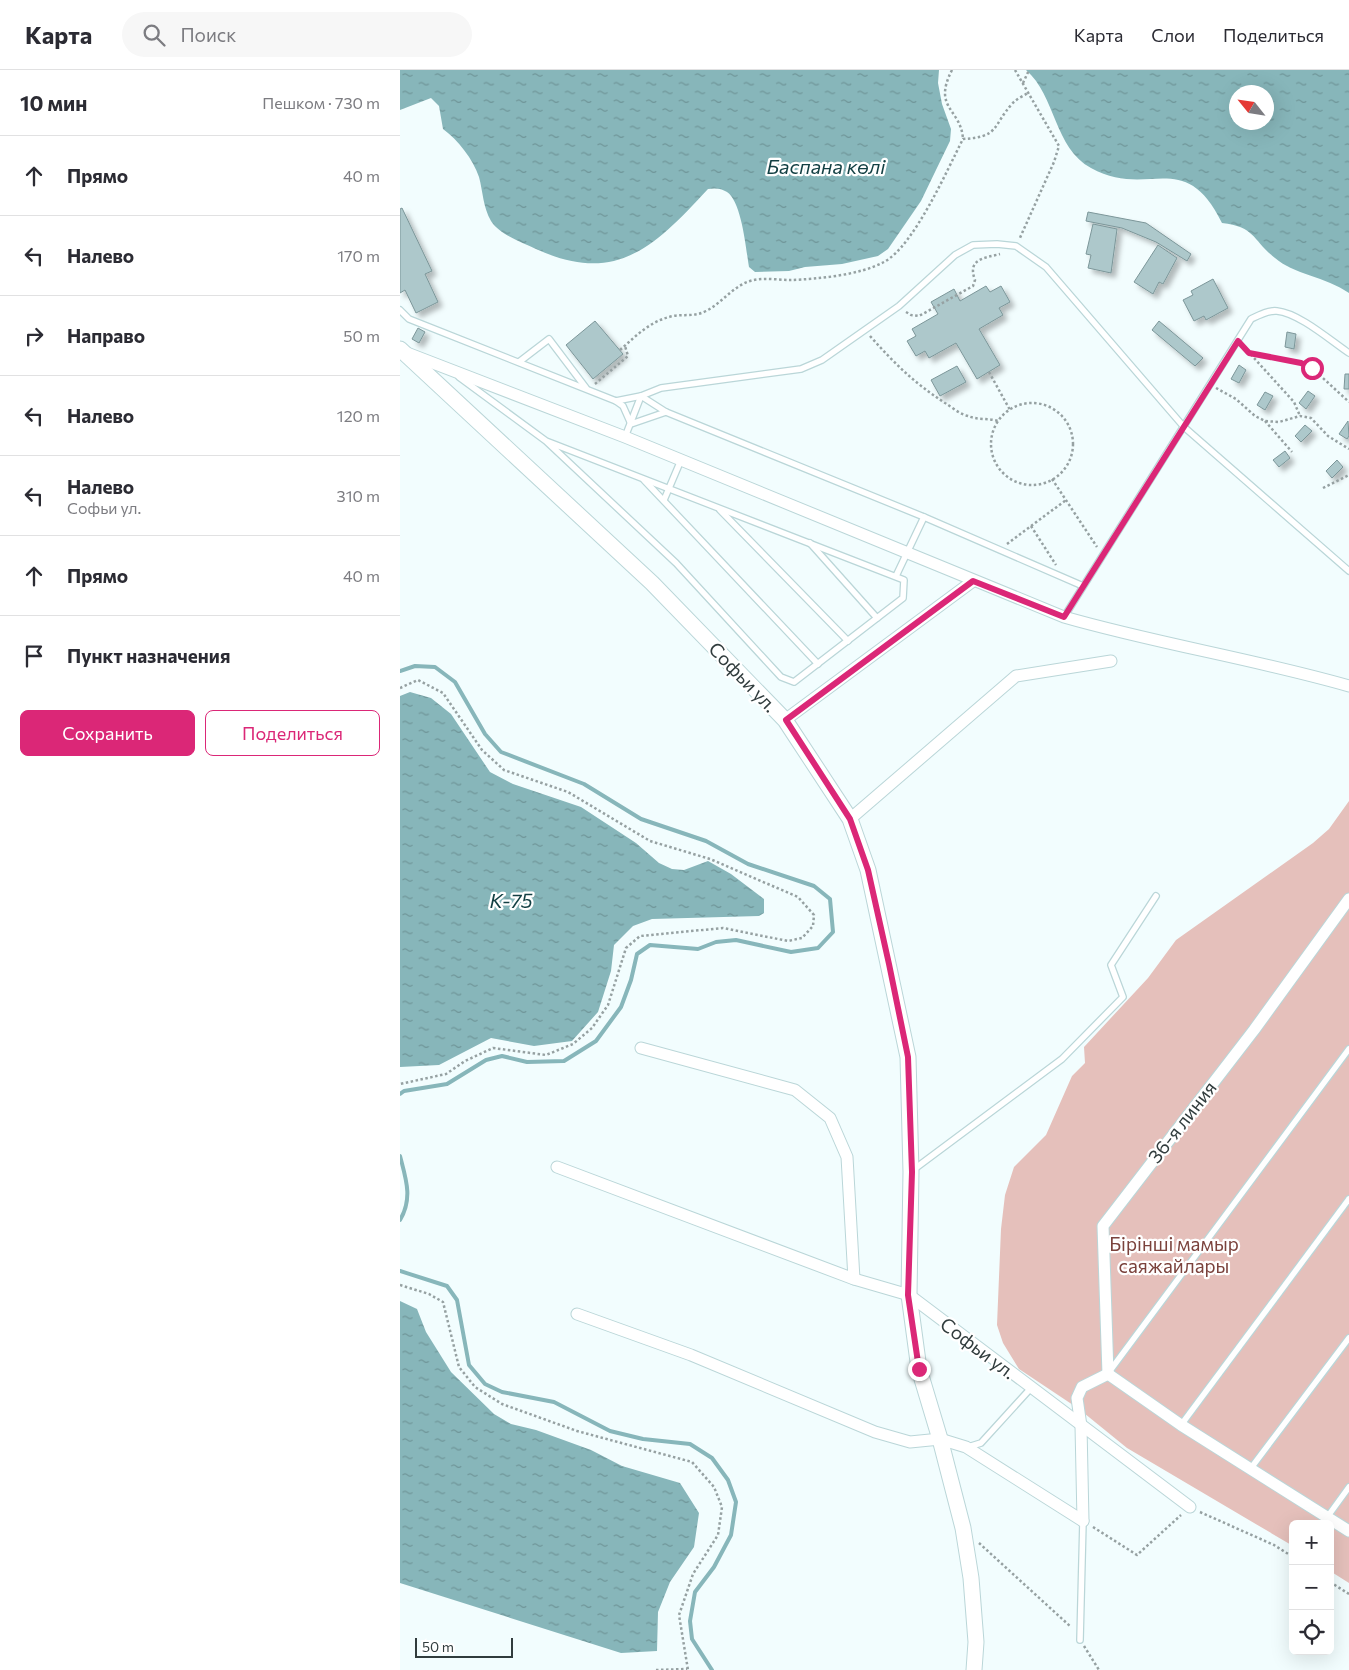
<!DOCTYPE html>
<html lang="ru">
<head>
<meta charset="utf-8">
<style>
  :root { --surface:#fff; --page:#f7f7f7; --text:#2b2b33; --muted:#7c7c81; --line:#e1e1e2; --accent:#db2777 }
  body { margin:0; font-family:Commissioner,sans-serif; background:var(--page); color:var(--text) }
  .controls { position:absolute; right:15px; bottom:15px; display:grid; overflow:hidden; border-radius:8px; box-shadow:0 5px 20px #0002 }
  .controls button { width:45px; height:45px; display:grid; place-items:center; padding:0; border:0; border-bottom:1px solid var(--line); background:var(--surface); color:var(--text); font:25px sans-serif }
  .compass { position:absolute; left:829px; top:15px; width:45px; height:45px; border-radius:50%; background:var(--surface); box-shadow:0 5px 20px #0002; rotate:300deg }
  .scale { position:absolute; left:15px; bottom:12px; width:98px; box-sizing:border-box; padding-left:5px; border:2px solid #313c3d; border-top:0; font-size:14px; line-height:18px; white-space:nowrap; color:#313c3d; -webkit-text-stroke:4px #fff; paint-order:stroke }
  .stop { position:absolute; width:15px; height:15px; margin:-11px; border:4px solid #db2777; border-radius:50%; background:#fff }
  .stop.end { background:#db2777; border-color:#fff; box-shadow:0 1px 5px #0008 }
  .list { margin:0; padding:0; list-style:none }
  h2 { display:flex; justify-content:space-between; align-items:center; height:65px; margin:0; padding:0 20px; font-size:21px }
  h2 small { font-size:16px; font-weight:400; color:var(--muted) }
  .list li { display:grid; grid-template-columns:32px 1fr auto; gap:15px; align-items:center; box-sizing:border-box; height:80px; padding:0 20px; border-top:1px solid var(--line) }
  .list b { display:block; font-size:19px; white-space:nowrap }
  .list p { margin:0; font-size:16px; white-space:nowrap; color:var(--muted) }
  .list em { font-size:16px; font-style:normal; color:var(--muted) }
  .actions { display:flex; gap:10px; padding:15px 20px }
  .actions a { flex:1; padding:11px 0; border:1px solid var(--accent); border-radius:8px; text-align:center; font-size:18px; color:var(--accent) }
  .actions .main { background:var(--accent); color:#fff }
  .icon { flex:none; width:28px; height:28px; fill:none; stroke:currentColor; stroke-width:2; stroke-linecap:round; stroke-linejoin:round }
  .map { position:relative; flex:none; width:949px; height:1600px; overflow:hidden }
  header { display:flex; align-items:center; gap:30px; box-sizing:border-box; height:70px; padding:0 25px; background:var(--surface); border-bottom:1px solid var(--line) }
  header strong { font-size:24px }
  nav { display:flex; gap:28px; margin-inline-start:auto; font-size:18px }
  .search { width:350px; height:45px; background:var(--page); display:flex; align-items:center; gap:12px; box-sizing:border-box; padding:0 18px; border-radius:28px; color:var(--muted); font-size:19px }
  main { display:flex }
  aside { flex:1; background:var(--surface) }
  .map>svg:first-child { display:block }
  .green { fill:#e5c0bb }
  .water { fill:url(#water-ripples); fill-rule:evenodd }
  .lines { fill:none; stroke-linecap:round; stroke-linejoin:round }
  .stream { stroke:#87b6ba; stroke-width:4 }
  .building { fill:#adc8cb; stroke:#7c9699; filter:url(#shadow) }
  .lane-casing { stroke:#bad6d8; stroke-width:8 }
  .street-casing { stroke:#bad6d8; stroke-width:13 }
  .secondary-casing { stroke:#bad6d8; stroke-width:17 }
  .path { stroke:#96a1a2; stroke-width:2.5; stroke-dasharray:2.5 2.5; stroke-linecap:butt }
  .lane { stroke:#fff; stroke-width:5.5 }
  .street { stroke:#fff; stroke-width:11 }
  .secondary { stroke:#fff; stroke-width:15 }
  .route { stroke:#db2777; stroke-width:6 }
  .labels { text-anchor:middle; stroke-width:4.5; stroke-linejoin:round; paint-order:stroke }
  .street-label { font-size:19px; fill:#313c3d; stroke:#fff }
  .park-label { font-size:19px; fill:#7b423c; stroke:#fff }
  .water-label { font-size:20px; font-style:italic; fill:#123f43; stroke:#fff }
</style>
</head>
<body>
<header>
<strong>Карта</strong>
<div class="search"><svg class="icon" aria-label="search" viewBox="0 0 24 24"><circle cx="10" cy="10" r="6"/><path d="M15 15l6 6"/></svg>Поиск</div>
<nav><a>Карта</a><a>Слои</a><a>Поделиться</a></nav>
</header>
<main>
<aside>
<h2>10 мин<small>Пешком · 730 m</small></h2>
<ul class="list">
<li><svg class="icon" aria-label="ahead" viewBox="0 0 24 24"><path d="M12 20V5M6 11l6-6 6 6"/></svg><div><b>Прямо</b></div><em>40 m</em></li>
<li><svg class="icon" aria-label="left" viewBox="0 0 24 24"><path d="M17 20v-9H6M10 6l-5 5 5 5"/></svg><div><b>Налево</b></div><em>170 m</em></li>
<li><svg class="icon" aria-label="right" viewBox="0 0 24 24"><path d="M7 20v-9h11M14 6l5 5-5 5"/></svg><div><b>Направо</b></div><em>50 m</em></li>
<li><svg class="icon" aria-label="left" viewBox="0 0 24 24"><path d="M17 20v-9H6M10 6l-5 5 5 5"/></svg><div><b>Налево</b></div><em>120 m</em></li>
<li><svg class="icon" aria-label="left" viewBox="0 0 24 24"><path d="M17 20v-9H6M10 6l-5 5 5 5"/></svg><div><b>Налево</b><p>Софьи ул.</p></div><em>310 m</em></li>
<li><svg class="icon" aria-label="ahead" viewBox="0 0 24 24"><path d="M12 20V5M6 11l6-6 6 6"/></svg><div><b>Прямо</b></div><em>40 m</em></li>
<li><svg class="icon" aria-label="arrive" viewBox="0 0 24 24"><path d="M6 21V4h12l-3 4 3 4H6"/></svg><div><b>Пункт назначения</b></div></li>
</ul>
<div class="actions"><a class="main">Сохранить</a><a>Поделиться</a></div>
</aside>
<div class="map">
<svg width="949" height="1600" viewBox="0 0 949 1600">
  <defs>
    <pattern id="water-ripples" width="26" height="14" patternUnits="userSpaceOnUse" patternTransform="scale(1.25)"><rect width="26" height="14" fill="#87b6ba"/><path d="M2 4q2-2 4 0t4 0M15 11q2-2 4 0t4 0" fill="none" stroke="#6f9598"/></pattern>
    <filter id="shadow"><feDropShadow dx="4.5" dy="4.5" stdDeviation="2.5" flood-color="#0004"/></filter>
  </defs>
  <rect width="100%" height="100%" fill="#f2fdfe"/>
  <path class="green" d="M949,731v782l-19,-12v-47h-37v22l-166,-98 -48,-39 -60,-40 -16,-26 -6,-18 4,-96 4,-34 9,-28 32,-32 26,-59 13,-13 -1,-16 64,-69 28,-38 137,-97 16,-14z"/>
  <g class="water">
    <path d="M0,0h539l-1,13 4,21 9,25 -1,12 -29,60 -33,48 -10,7 -36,8 -37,3 -16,4 -34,1 -6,-5c-3,-17 -7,-65 -22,-75 -6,-4 -12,-4 -19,-3 -53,57 -91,97 -172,60 -14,-7 -36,-14 -45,-28 -8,-14 -8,-29 -12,-44 -6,-18 -21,-37 -36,-48l-4,-23 -8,-8 -31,12z"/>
    <path d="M626,0h323v223c-23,-16 -56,-19 -74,-35 -23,-18 -19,-31 -53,-35 -38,-77 -74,-23 -131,-55 -37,-20 -35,-72 -65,-98zM866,22v30h-30v-30z"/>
    <path d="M10,622l21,6 20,16 39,58 23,12 68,23 55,36 23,20 13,6 12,1 24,-9 23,13 33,25v14l-5,3 -107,3 -19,7 -19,19 -3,26 -13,41 -26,29 -38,5 -43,-8 -52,27 -39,2v-371z"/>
    <path d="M0,1231l17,8 9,23 25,40 43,42 17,10 25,6 55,20 31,16 58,17 19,30 -5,34 -24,35 -12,30 -1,39 -36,2 -221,-70z"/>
  </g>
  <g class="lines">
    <g class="stream">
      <path d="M0,601l15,-5 20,1 20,15 30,52 16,18 83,32 57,35 65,22 42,23 66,22 16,13 3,33 -15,16 -27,4 -55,-12 -20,2 -18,7 -48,-4 -13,9 -6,26 -10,27 -25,34 -32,20 -37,1 -25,-6 -16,4 -39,24 -43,7 -4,3"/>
      <path d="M0,1086c6,23 13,42 0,64"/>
      <path d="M0,1201l47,15 10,14 12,65 16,19 17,8 52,10 56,29 33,8 47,5 22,14 16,22 8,22 -5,33 -17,32 -19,25 -5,29 2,18 20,31"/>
    </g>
  </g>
  <g class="building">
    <path d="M2,138l30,63 -7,3 13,28 -22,11 -11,-23 -5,3v-84z"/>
    <path d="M688,142l58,11 45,31 -4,7 -31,-19 -34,-14 -36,-7z"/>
    <path d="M693,154l24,5 -6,44 -23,-5 3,-13 -5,-1z"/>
    <path d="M758,175l19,13 -14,26 -4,-2 -6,12 -19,-12z"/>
    <path d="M813,209l15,29 -22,12 -2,-4 -10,5 -11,-21 10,-5 -2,-4z"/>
    <path d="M586,216l4,6 11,-6 9,16 -11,6 4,7 -24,14 21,36 -23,14 -21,-36 -27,15 -4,-7 -9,5 -9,-15 9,-5 -4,-7 26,-15 -7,-12 23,-13 6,12z"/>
    <path d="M195,251l28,33 -30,25 -27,-34z"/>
    <path d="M759,251l44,37 -8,8 -43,-36z"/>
    <path d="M18,258l7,4 -6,11 -7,-4z"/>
    <path d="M887,262l9,2 -2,15 -9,-2z"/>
    <path d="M839,295l7,5 -7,13 -8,-4z"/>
    <path d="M557,296l9,16 -26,14 -9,-16z"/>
    <path d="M945,304h4v15h-5z"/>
    <path d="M908,321l7,5 -9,13 -7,-6z"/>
    <path d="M865,322l8,4 -8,14 -8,-5z"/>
    <path d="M948,351l1,15 -2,3 -8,-5z"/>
    <path d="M905,355l7,6 -11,11 -6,-6z"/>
    <path d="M885,381l5,7 -11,9 -6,-7z"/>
    <path d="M937,390l6,7 -11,11 -6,-7z"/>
  </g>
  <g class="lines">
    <g class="lane-casing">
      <g id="lane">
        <path d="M0,240l9,9 207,82 25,-5 25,16 258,105 159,69"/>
        <path d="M119,292l30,-23 37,49"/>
        <path d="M59,307l87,64 130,122 105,114 13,5 109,-84 1,-18 -358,-139"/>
        <path d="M216,331l7,5 8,18 35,-12"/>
        <path d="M225,367l16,-41 20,-8 140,-19 21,-9 77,-54 56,-51 18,-10 24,-1 19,2 30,21 138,160 165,144"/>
        <path d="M244,410l174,184"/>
        <path d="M264,430l17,-40"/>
        <path d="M320,440l128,131"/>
        <path d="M410,473l67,75"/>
        <path d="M496,506l28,-59"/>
        <path d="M664,547l187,-298c8,-4 17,-9 26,-8 22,2 54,30 72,42"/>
        <path d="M513,1100l149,-111 61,-62 -12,-32 45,-69"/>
        <path d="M709,1302l240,-323"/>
        <path d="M781,1355l168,-226"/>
        <path d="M568,1377l13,-4 50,-55"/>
        <path d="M851,1398l98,-130"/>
        <path d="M928,1446l21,-29"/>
        <path d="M680,1570l3,-119"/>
      </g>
    </g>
    <g class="street-casing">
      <g id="street">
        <path d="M7,283l218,84 439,180c94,27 191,42 285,69"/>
        <path d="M385,650l188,-139"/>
        <path d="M450,749l166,-143 95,-15"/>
        <path d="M241,978l154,42 35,28 17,39 7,122"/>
        <path d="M157,1097l297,112 55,16 281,212"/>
        <path d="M177,1244l114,41 184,77 35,10 30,-3 26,8 117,74"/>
        <path d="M708,1304l-5,-148 151,-196 95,-131"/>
        <path d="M708,1304l73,51 168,106"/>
        <path d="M683,1451l-2,-95 -4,-28 5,-11 26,-13"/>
      </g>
    </g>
    <g class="secondary-casing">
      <path id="secondary" d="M0,279l252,234 133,137 65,99 18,51 40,187 3,115 -2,123 10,74 21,70 23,89 8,50 5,64 -2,28"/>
    </g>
    <g class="path">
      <path d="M552,0c-20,39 9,38 11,69"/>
      <path d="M615,0l44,76 -5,16 -35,78"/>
      <path d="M623,13l6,-13"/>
      <path d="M506,242l5,3 8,1 54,-30 2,-6c-8,-21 9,-22 25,-26"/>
      <path d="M470,266c25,28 43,46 75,67 7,4 14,11 23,13 9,4 20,2 30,5"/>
      <path d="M844,277l50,55 6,14"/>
      <path d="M220,280c17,-15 30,-29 53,-34 11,-2 22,1 33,-5 16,-8 26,-24 44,-30 13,-4 28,-1 41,-1 27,-1 69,-5 93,-18 30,-16 63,-92 79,-123 37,-2 29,-13 49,-35 4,-5 11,-8 16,-11"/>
      <path d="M849,283l52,10 11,5 37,34"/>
      <path d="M589,302l21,38"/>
      <path d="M195,314l33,-28 -3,-10"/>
      <path d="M816,318l20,11 19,17 10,5 14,1 21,-6 11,2 17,18 21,13"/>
      <circle cx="632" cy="374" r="41"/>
      <path d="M865,351l27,31"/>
      <path d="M652,409l45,68"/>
      <path d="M923,418l26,-13"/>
      <path d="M631,456l25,39"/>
      <path d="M607,474l59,-44"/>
      <path d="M0,618l18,-8 25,13 39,57 22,20 64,22 82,49 60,18 88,38 16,18 -1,11 -11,12 -14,3 -65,-13 -83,8 -14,12 -18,57 -16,23 -19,16 -27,11 -53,-7 -28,13 -19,13 -46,10"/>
      <path d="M0,1215l29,9 14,8 16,65 16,20 27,17 75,27 115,31 22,25 8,20 -4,28 -25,39 -14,41 9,55"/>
      <path d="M800,1442l74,33 19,12"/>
      <path d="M693,1457l44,28 44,-40"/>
      <path d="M579,1473l92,84"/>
      <path d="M930,1512l19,12"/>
      <path d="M684,1576l15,24"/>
      <path d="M256,1600l31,-1"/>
    </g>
    <use href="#lane" class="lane"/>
    <use href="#street" class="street"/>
    <use href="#secondary" class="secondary"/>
  </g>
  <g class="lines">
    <path class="route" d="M519,1299l-11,-74 4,-123 -4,-115 -19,-93 -21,-94 -18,-51 -64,-99 187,-139 91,36 174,-276 11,12 52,10 11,5"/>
  </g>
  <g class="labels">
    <g class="street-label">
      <text transform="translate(343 607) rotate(46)" y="7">Софьи ул.</text>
      <text transform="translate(782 1052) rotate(-52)" y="7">36-я линия</text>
      <text transform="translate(578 1278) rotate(37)" y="7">Софьи ул.</text>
    </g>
    <g class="park-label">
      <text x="774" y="1181">Бірінші мамыр<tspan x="774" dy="22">саяжайлары</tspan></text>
    </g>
    <g class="water-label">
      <text x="426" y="104">Баспана көлі</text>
      <text x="111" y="838">К-75</text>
    </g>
  </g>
</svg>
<div class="controls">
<button>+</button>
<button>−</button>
<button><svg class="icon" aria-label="locate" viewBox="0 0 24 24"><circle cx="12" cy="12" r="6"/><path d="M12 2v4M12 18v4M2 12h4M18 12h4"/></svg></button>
</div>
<svg class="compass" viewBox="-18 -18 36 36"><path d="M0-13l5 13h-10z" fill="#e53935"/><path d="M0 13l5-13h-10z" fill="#7c7c81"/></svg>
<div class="scale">50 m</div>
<div class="stop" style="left:912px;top:298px"></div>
<div class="stop end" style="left:519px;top:1299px"></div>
</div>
</main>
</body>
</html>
